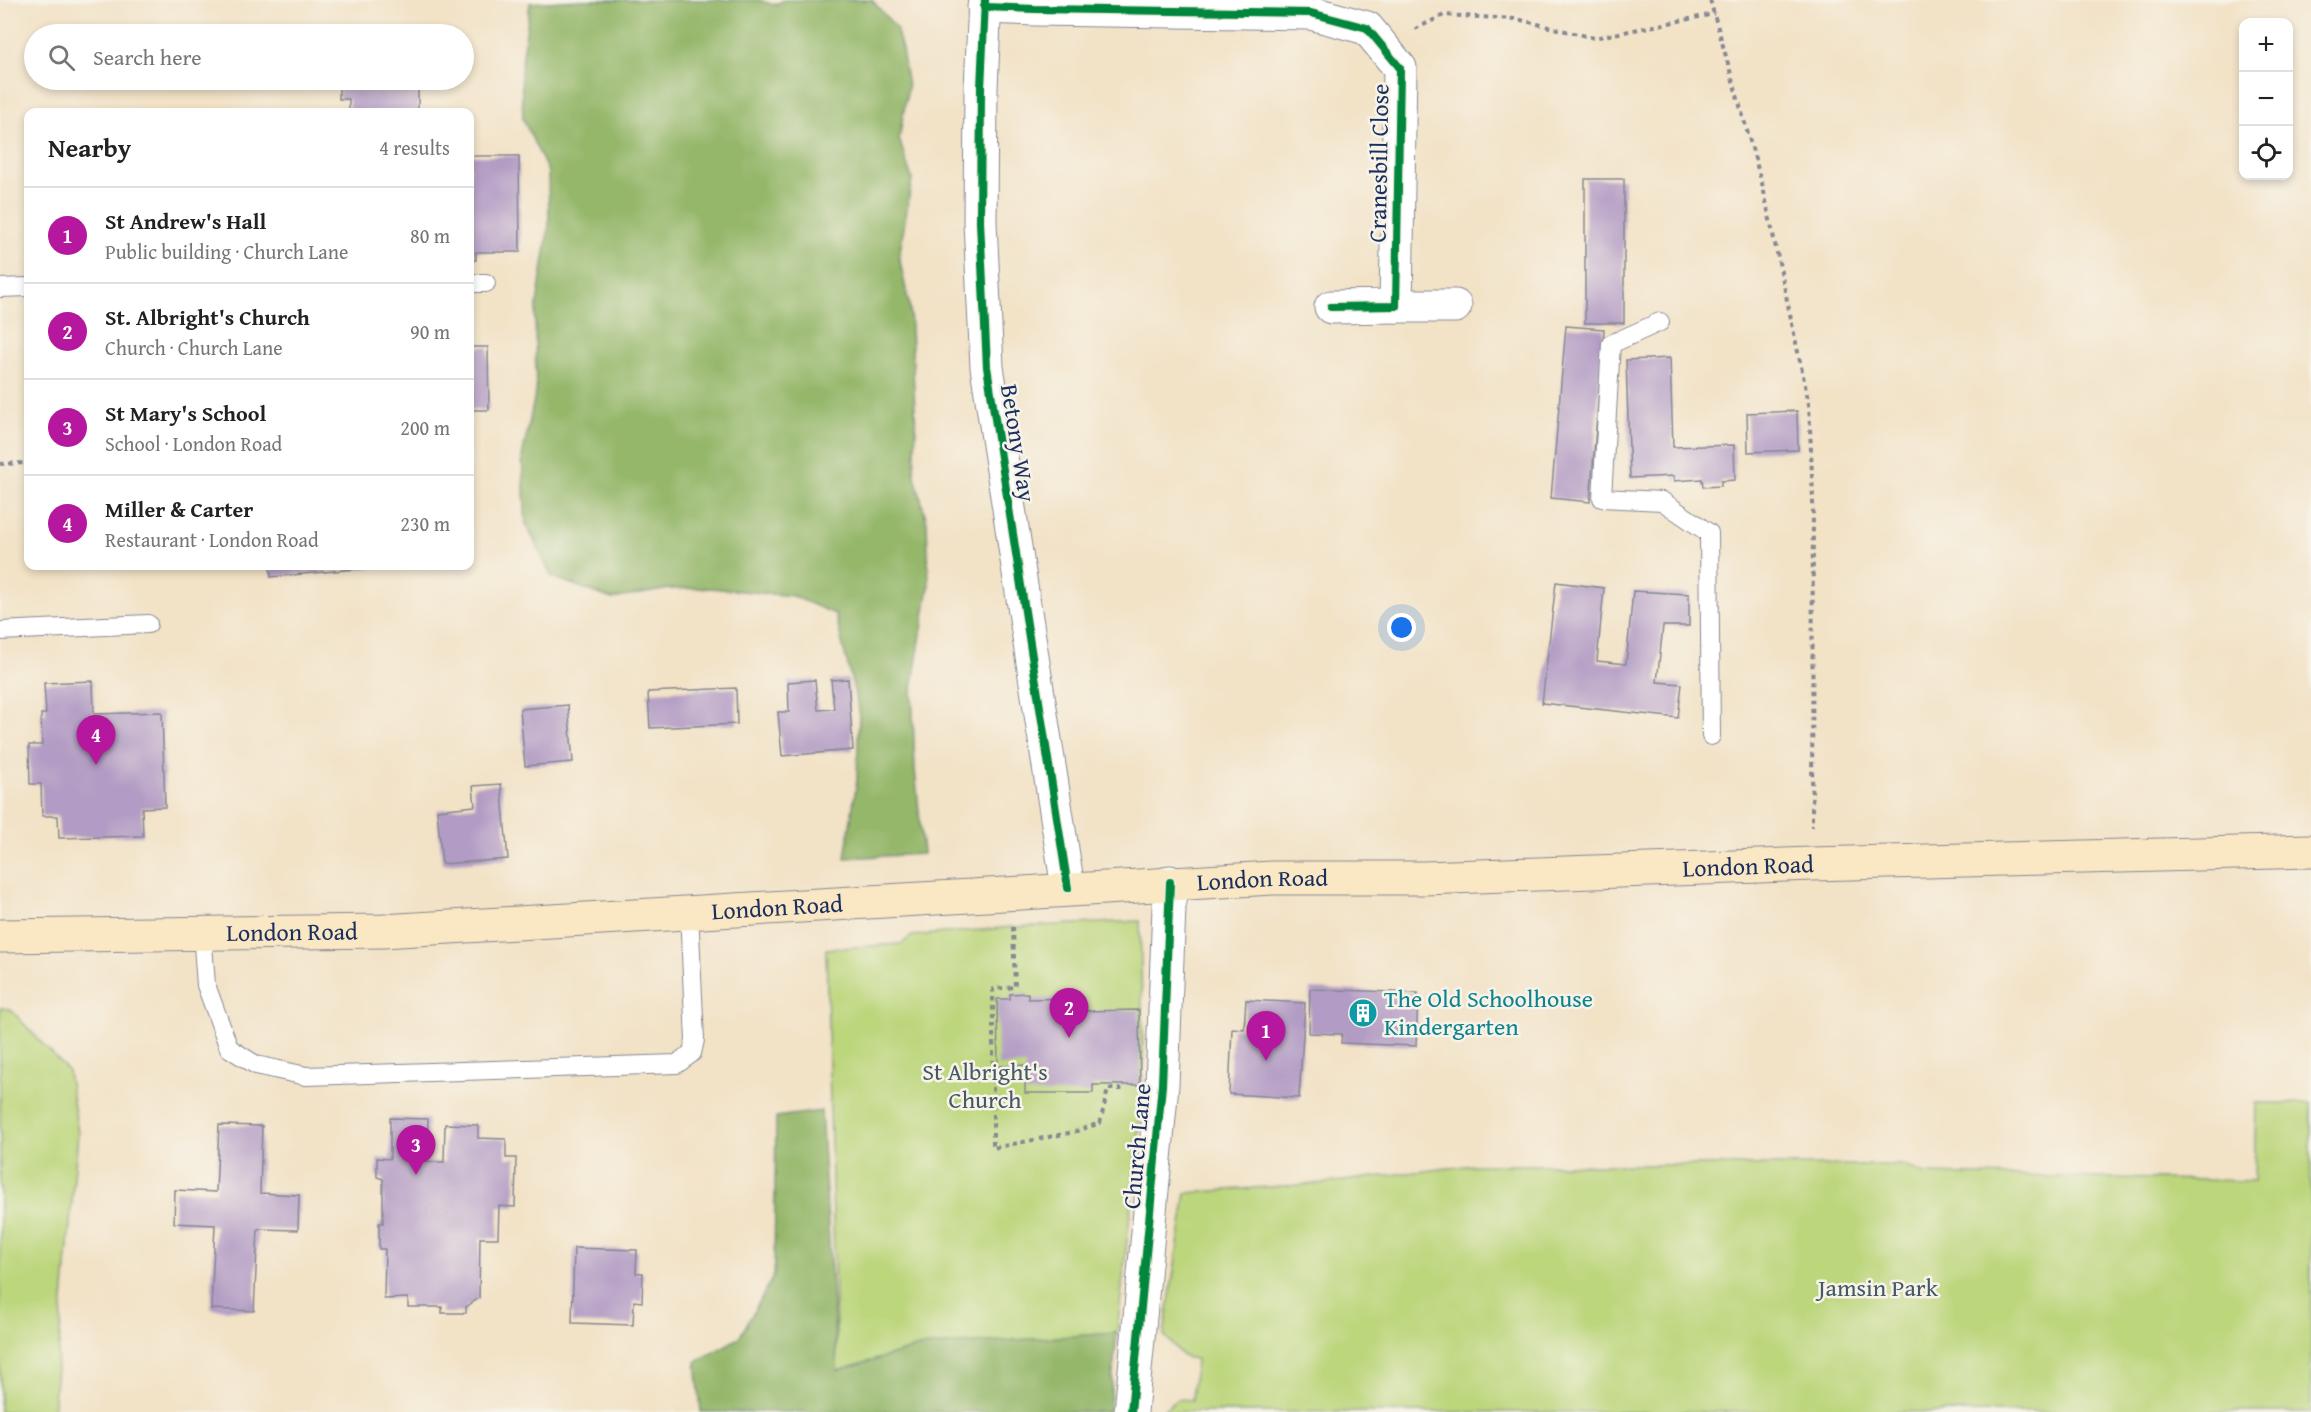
<!DOCTYPE html>
<html lang="en">
<head>
<meta charset="utf-8">
<style>
  :root { --surface:#fff; --page:#f2f2f2; --text:#222; --muted:#767676; --line:#e0e0e0; --accent:#b5179e }
  body { margin:0; font-family:"Gentium Book Plus",serif; background:var(--page); color:var(--text) }
  .controls { position:absolute; right:18px; top:18px; display:grid; overflow:hidden; border-radius:12px; box-shadow:0 3px 9px #0003 }
  .controls button { width:54px; height:54px; display:grid; place-items:center; padding:0; border:0; border-bottom:2px solid var(--line); background:var(--surface); color:var(--text); font:30px sans-serif }
  .you { position:absolute; left:1402px; top:628px; width:21px; height:21px; margin:-15px; border:4px solid #fff; border-radius:50%; background:#1a73e8; box-shadow:0 0 0 9px #1a73e833 }
  .badge { display:grid; place-items:center; width:39px; height:39px; border-radius:50%; background:var(--accent); color:#fff; font-size:20px; font-weight:700 }
  .pin { position:absolute; translate:-50% -50px; filter:drop-shadow(0 2px 3px #0008) }
  .pin::after { content:''; position:absolute; top:32px; width:21px; height:18px; background:inherit; clip-path:polygon(0 0,100% 0,50% 100%) }
  .list { margin:0; padding:0; list-style:none }
  h2 { display:flex; justify-content:space-between; align-items:center; height:78px; margin:0; padding:0 24px; font-size:26px }
  h2 small { font-size:20px; font-weight:400; color:var(--muted) }
  .list li { display:grid; grid-template-columns:39px 1fr auto; gap:18px; align-items:center; box-sizing:border-box; height:96px; padding:0 24px; border-top:2px solid var(--line) }
  .list b { display:block; font-size:22px; white-space:nowrap }
  .list p { margin:0; font-size:20px; white-space:nowrap; color:var(--muted) }
  .list em { font-size:20px; font-style:normal; color:var(--muted) }
  .icon { flex:none; width:33px; height:33px; fill:none; stroke:currentColor; stroke-width:2; stroke-linecap:round; stroke-linejoin:round }
  .map { position:relative; flex:none; width:2311px; height:1412px; overflow:hidden }
  .search { position:absolute; background:var(--surface); box-shadow:0 3px 9px #0003; left:24px; top:24px; width:450px; height:66px; display:flex; align-items:center; gap:15px; box-sizing:border-box; padding:0 21px; border-radius:33px; color:var(--muted); font-size:22px }
  .panel { position:absolute; background:var(--surface); box-shadow:0 3px 9px #0003; left:24px; top:108px; width:450px; height:462px; border-radius:12px }
  .map>svg:first-child { display:block }
  .green { fill:#bcd67b; stroke:#6c826c; stroke-width:1.5 }
  .forest { fill:#95b76b; stroke:#587364; stroke-width:1.5 }
  .building { fill:#b29bc4 }
  .lines { fill:none; stroke-linecap:round; stroke-linejoin:round }
  .service-casing { stroke:#868892; stroke-width:20 }
  .minor-casing { stroke:#868892; stroke-width:35 }
  .secondary-casing { stroke:#868892; stroke-width:35 }
  .path { stroke:#868892; stroke-width:4; stroke-dasharray:4.5 4.5; stroke-linecap:butt }
  .service { stroke:#fff; stroke-width:18 }
  .minor { stroke:#fff; stroke-width:33 }
  .secondary { stroke:#fae7c3; stroke-width:33 }
  .cycleway-casing { stroke:#f7f3e8; stroke-width:11 }
  .cycleway { stroke:#00873e; stroke-width:8 }
  .labels { text-anchor:middle; stroke-width:5; stroke-linejoin:round; paint-order:stroke }
  .street-label { font-size:24px; fill:#1b2f5e; stroke:#f7f3e8 }
  .culture-label { font-size:24px; fill:#0d838f; stroke:#f7f3e8; text-anchor:start }
  .park-label { font-size:24px; fill:#435965; stroke:#f7f3e8 }
</style>
</head>
<body>
<div class="map">
<svg width="2311" height="1412" viewBox="0 0 2311 1412">
  <rect width="100%" height="100%" fill="#f7f3e8"/>
  <filter id="ink" filterUnits="userSpaceOnUse"><feTurbulence type="fractalNoise" baseFrequency=".0167" numOctaves="2"/><feDisplacementMap in="SourceGraphic" scale="12" xChannelSelector="R" yChannelSelector="G"/><feConvolveMatrix kernelMatrix="1 2 1 2 8 2 1 2 1" color-interpolation-filters="sRGB"/></filter>
  <filter id="wash" filterUnits="userSpaceOnUse"><feTurbulence type="fractalNoise" baseFrequency=".008" numOctaves="4" result="noise"/><feDisplacementMap in="SourceGraphic" scale="24" xChannelSelector="R" yChannelSelector="G"/><feGaussianBlur stdDeviation="1.35" result="paint"/><feColorMatrix in="noise" values="0 0 0 0 0 0 0 0 0 0 0 0 0 0 0 0 0 1.4 0 .05"/><feComposite in="paint" operator="in"/></filter>
  <g filter="url(#wash)">
    <rect width="100%" height="100%" fill="#f2e2c6"/>
    <g class="green">
      <path d="M1140,921l3,126 -2,64 -24,222 -198,14 -82,26 -11,-424 75,-5 11,-8 101,-9z"/>
      <path d="M0,1008l10,1 58,62 10,62 -25,279h-53z"/>
      <path d="M2256,1103h55v309h-1150l17,-13 14,1 4,-41 -12,-2 -20,-22 22,-142 139,-10 149,-18h428l23,9 329,7z"/>
    </g>
    <g class="forest">
      <path d="M582,0h177l15,5 10,-5h88l24,28 6,22 6,37 -9,52 13,40 -13,78 11,52 6,122 -2,41 13,50 2,65 -17,101 3,81 8,85 -78,4 12,-78 2,-70 -24,-96 -42,-18 -83,-8 -41,1 -57,10 -60,-22 -26,-53 -4,-67 14,-67 -1,-72 14,-93 -1,-53 -25,-53 -2,-49 9,-67z"/>
      <path d="M821,1111l16,260 82,-24 198,-14 -8,79h-408l-5,-50 43,-24 35,-63 2,-158z"/>
    </g>
    <g id="blocks">
      <g class="building">
        <path d="M339,80h79v32h-69v-13h-10z"/>
        <path d="M470,156h49l1,96h-44v8h-6z"/>
        <rect x="1585" y="179" width="39" height="144"/>
        <path d="M1566,326l38,3 -14,173 -39,-4z"/>
        <path d="M470,347h18l1,63h-19z"/>
        <path d="M1670,358l3,89 61,-2 1,35 -14,1v5l-18,1 -1,-8 -28,2v-5l-44,2 -4,-118z"/>
        <path d="M1797,411l1,39 -50,2 -1,-39z"/>
        <path d="M270,566h107v1l-106,10z"/>
        <path d="M1556,582l48,6 -7,73 29,3 7,-73 56,3v32h-26l-6,56 25,2 -4,34 -136,-15z"/>
        <path d="M848,679l5,71 -71,6 -4,-44h11l-1,-30 27,-2 3,30 16,-1 -3,-29z"/>
        <path d="M93,681l1,33 68,-2 3,95 -23,1 1,28 -84,2 -1,-22h-16l-1,-32h-11l-1,-39h13l-1,-31h5l-2,-31z"/>
        <path d="M736,688l1,36 -87,4 -2,-36z"/>
        <path d="M568,705l5,57 -48,4 -5,-57z"/>
        <path d="M501,784l7,75 -66,5 -5,-54 38,-4 -2,-20z"/>
        <path d="M1310,989l108,4 -2,53 -75,-3 1,-9 -33,-1z"/>
        <path d="M1028,993v6l52,-1 1,13 58,-1 1,75h-47v8h-68v-28l-27,1 -1,-67h13v-5z"/>
        <path d="M1246,1000l59,3 -6,95 -70,-4 3,-66 12,1z"/>
        <path d="M390,1118l38,1 -1,43h17l1,-38 33,1v13l28,1v19h10l-1,49 -16,-1 -1,32h-18l-1,60 -13,9v6h-24v-6h-34v-9l-24,1 1,-50h-6v-26h4v-44l-6,-2v-19l13,1z"/>
        <path d="M219,1125l43,1 -2,67 39,2 -1,35 -40,-1 -4,82 -43,-2 4,-84 -41,-2 1,-33 41,2z"/>
        <path d="M574,1248l63,2 -1,23h7l-1,29 -8,-1 -1,24 -61,-2z"/>
      </g>
    </g>
  </g>
  <g filter="url(#ink)">
    <use href="#blocks" fill-opacity="0" stroke="#868892" stroke-width="1.5"/>
    <g class="lines">
      <g class="service-casing">
        <g id="service">
          <path d="M470,283h16"/>
          <path d="M0,288l28,-1"/>
          <path d="M1660,322l-49,22 -9,154 60,3 47,32 2,203"/>
          <path d="M0,631l148,-7"/>
          <path d="M202,932l4,53 23,63 27,17 50,11 371,-12 15,-11 3,-13 -6,-129"/>
        </g>
      </g>
      <g class="minor-casing">
        <g id="minor">
          <path d="M985,0l-4,88 -1,134 7,145 81,521"/>
          <path d="M984,7l51,2 276,4 56,15 33,40 -4,238 -65,1"/>
          <path d="M1396,306h59"/>
          <path d="M1131,1412l31,-327 8,-203"/>
        </g>
      </g>
      <g class="secondary-casing">
        <g id="secondary">
          <path id="s1" d="M0,936l383,-5 889,-53h152l388,-14 499,-13"/>
        </g>
      </g>
      <g class="path">
        <path d="M1710,0l53,187 46,217 4,94 -1,329"/>
        <path d="M1415,29l29,-14 73,4 77,19 120,-24"/>
        <path d="M0,464l28,-1"/>
        <path d="M1013,927l2,60 -22,2v159l81,-16 26,-9 8,-34h17"/>
      </g>
      <use href="#service" class="service"/>
      <use href="#minor" class="minor"/>
      <use href="#secondary" class="secondary"/>
      <g class="cycleway-casing">
        <g id="cycleway">
          <path d="M985,0l-4,88 -1,134 7,145 81,521"/>
          <path d="M984,7l51,2 276,4 56,15 33,40 -4,238 -65,1"/>
          <path d="M1131,1412l31,-327 8,-203"/>
        </g>
      </g>
      <use href="#cycleway" class="cycleway"/>
    </g>
  </g>
  <defs>
    <g id="building-disc" transform="scale(1.5)"><circle r="9.5" fill="#0f9aa8" stroke="#f7f3e8"/><path d="M-4-6H4V6H1V3H-1V6H-4ZM-2.5-4.3h1.7v1.8h-1.7ZM.8-4.3h1.7v1.8H.8ZM-2.5-1h1.7V.8h-1.7ZM.8-1h1.7V.8H.8Z" fill="#fff"/></g>
  </defs>
  <g fill-rule="evenodd">
    <use href="#building-disc" x="1363" y="1013"/>
  </g>
  <g class="labels">
    <g class="street-label">
      <text transform="translate(1379 163) rotate(-89)" y="8">Cranesbill Close</text>
      <text transform="translate(1018 443) rotate(81)" y="8">Betony Way</text>
      <text dy="8" stroke="none"><textPath href="#s1" startOffset="1750">London Road</textPath></text>
      <text dy="8" stroke="none"><textPath href="#s1" startOffset="1264">London Road</textPath></text>
      <text dy="8" stroke="none"><textPath href="#s1" startOffset="778">London Road</textPath></text>
      <text dy="8" stroke="none"><textPath href="#s1" startOffset="292">London Road</textPath></text>
      <text transform="translate(1137 1146) rotate(-85)" y="8">Church Lane</text>
    </g>
    <g class="culture-label">
      <text x="1384" y="1007">The Old Schoolhouse<tspan x="1384" dy="28">Kindergarten</tspan></text>
    </g>
    <g class="park-label">
      <text x="985" y="1080">St Albright's<tspan x="985" dy="28">Church</tspan></text>
      <text x="1878" y="1296">Jamsin Park</text>
    </g>
  </g>
</svg>
<div class="controls">
<button>+</button>
<button>−</button>
<button><svg class="icon" aria-label="locate" viewBox="0 0 24 24"><circle cx="12" cy="12" r="6"/><path d="M12 2v4M12 18v4M2 12h4M18 12h4"/></svg></button>
</div>
<div class="you"></div>
<div class="pin badge" style="left:1266px;top:1061px">1</div>
<div class="pin badge" style="left:1069px;top:1038px">2</div>
<div class="pin badge" style="left:416px;top:1175px">3</div>
<div class="pin badge" style="left:96px;top:765px">4</div>
<div class="search"><svg class="icon" aria-label="search" viewBox="0 0 24 24"><circle cx="10" cy="10" r="6"/><path d="M15 15l6 6"/></svg>Search here</div>
<section class="panel">
<h2>Nearby<small>4 results</small></h2>
<ul class="list">
<li><span class="badge">1</span><div><b>St Andrew's Hall</b><p>Public building · Church Lane</p></div><em>80 m</em></li>
<li><span class="badge">2</span><div><b>St. Albright's Church</b><p>Church · Church Lane</p></div><em>90 m</em></li>
<li><span class="badge">3</span><div><b>St Mary's School</b><p>School · London Road</p></div><em>200 m</em></li>
<li><span class="badge">4</span><div><b>Miller &amp; Carter</b><p>Restaurant · London Road</p></div><em>230 m</em></li>
</ul>
</section>
</div>
</body>
</html>
